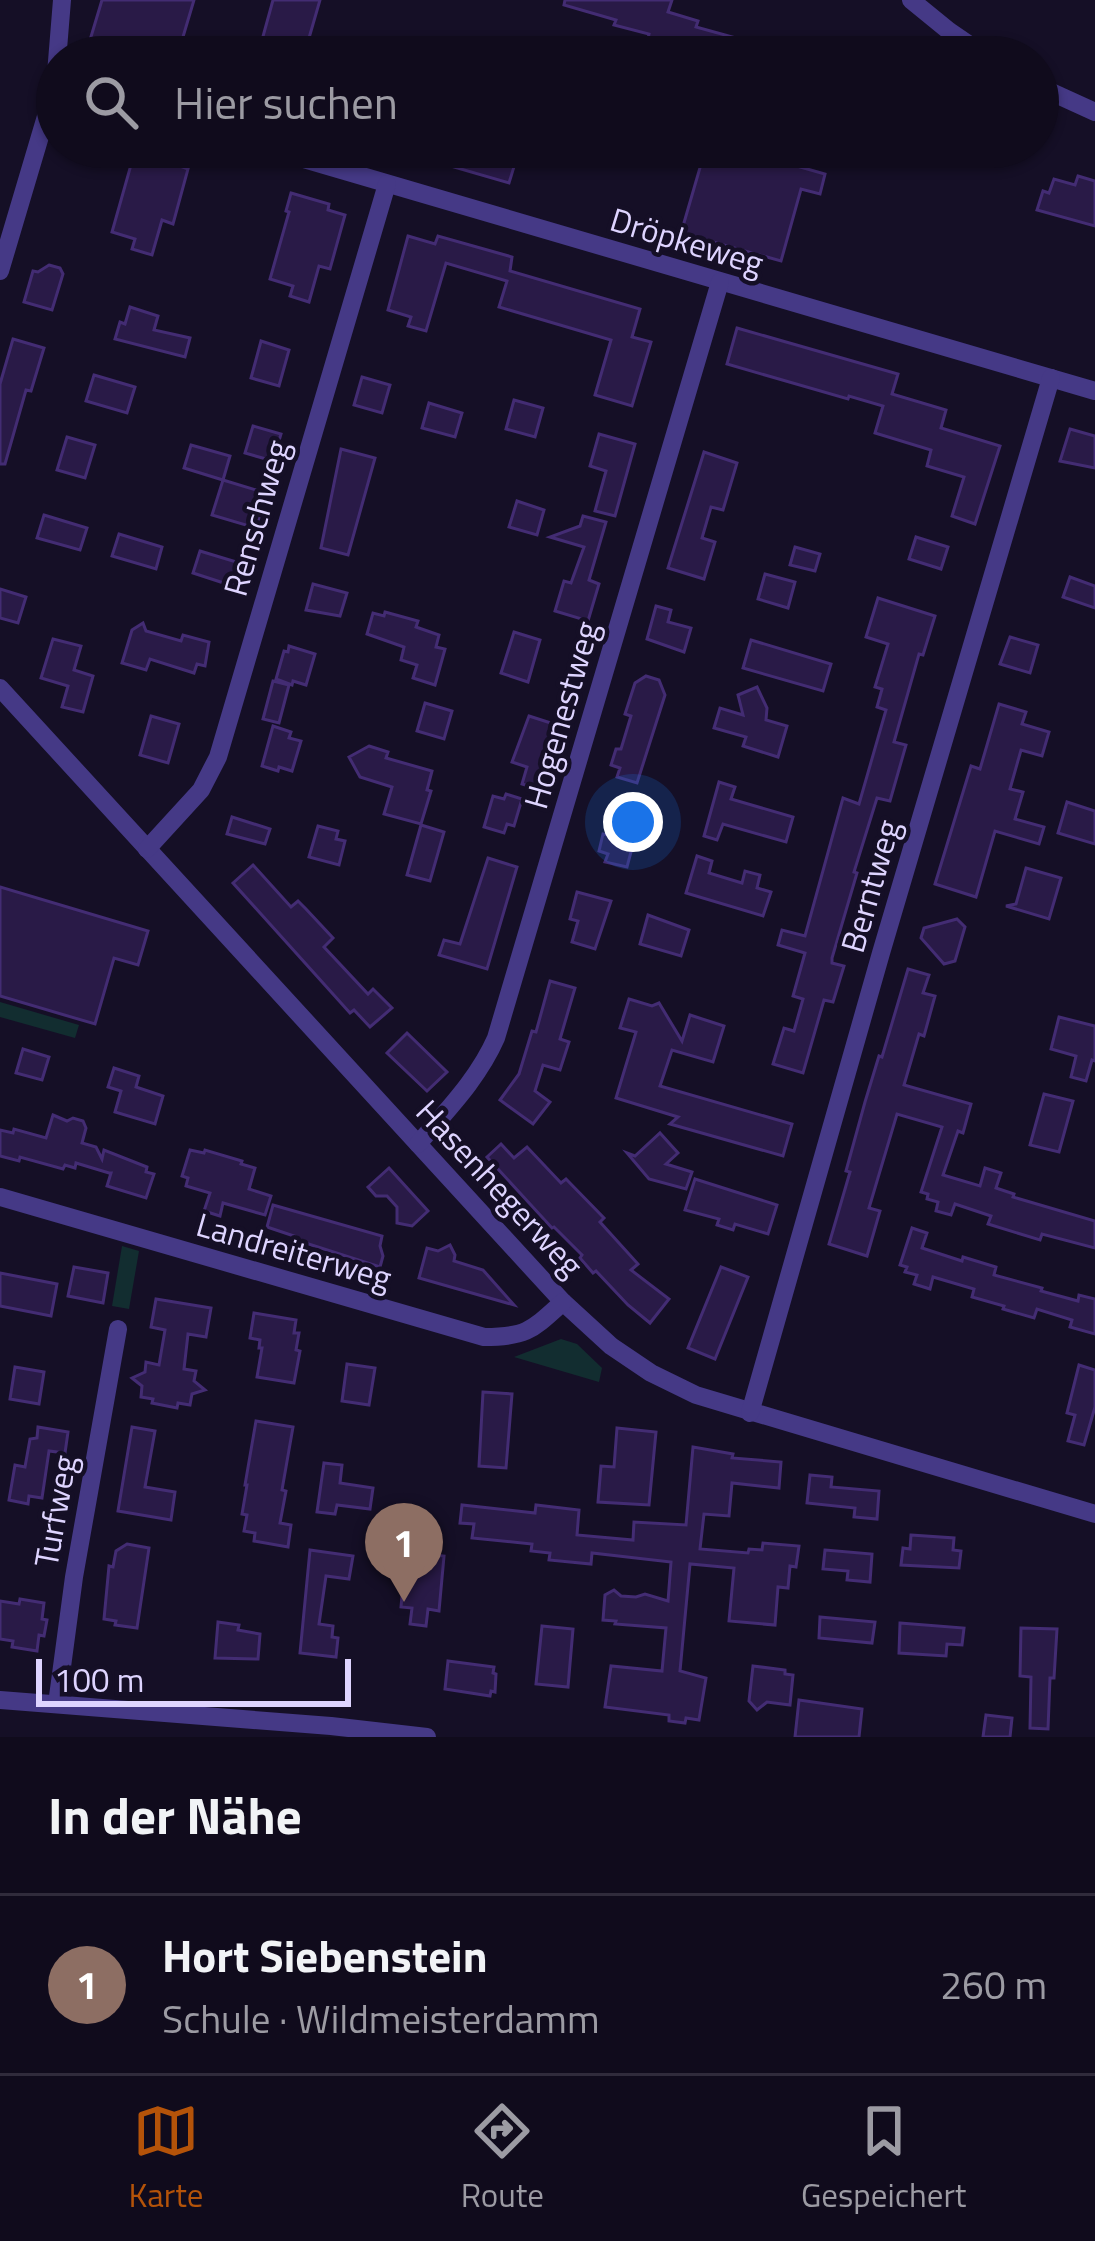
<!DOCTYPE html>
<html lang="de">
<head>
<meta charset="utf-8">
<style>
  :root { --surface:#100b1c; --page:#191425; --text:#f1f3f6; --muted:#9c9ba3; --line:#302b3b; --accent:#b45309 }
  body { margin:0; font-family:"Titillium Web",sans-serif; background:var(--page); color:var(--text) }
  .scale { position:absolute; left:36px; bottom:30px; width:315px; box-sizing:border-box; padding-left:12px; border:6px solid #ded4ff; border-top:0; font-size:33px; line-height:42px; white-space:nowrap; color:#ded4ff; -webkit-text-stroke:9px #150f26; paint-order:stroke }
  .you { position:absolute; left:633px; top:822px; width:42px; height:42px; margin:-30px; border:9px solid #fff; border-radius:50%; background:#1a73e8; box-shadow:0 0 0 18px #1a73e833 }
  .badge { display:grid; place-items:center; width:78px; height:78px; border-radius:50%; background:var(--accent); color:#fff; font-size:39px; font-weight:700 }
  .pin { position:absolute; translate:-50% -99px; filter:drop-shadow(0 3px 6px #0008) }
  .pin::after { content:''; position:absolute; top:63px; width:42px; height:36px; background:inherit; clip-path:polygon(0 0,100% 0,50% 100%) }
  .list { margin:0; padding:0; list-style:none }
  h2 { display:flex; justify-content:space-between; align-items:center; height:156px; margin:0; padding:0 48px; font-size:51px }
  h2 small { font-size:39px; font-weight:400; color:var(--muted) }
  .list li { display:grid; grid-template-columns:78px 1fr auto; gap:36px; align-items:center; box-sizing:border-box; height:180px; padding:0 48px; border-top:3px solid var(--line) }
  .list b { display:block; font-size:45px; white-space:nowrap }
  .list p { margin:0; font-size:39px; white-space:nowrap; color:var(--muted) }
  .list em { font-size:39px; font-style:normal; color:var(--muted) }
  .icon { flex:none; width:66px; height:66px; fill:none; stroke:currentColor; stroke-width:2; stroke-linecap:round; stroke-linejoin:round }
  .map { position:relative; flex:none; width:1095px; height:1737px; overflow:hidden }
  .search { position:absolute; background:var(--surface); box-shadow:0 3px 9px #0004; left:36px; right:36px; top:36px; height:132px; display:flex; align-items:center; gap:30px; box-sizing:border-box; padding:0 42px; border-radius:66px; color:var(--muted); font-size:45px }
  .sheet { height:336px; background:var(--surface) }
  nav { display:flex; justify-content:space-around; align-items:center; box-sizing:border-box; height:168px; border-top:3px solid var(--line); background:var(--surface); font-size:33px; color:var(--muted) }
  nav a { display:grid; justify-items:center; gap:6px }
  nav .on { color:var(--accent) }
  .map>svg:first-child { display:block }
  .green { fill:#122d30 }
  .building { fill:#291a47; stroke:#432c73; stroke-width:3 }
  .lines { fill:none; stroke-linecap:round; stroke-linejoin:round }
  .minor { stroke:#453986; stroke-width:18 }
  .labels { text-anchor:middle; stroke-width:9; stroke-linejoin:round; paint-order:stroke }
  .street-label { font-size:33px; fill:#ded4ff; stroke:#150f26 }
</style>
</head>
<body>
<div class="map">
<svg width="1095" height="1737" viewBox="0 0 1095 1737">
  <rect width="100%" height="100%" fill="#150f26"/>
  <g class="green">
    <path d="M0,1002l79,23 -4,13 -75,-21z"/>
    <path d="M122,1246l17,5 -10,58 -17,-3z"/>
    <path d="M561,1339l16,5 25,24 -3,14 -85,-25z"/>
  </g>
  <g class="building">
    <path d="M102,0h92l-17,57h-66l-24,-7z"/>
    <path d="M273,0h47l-11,38 49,14 -1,5h-75l3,-10 -23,-7z"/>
    <path d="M565,0h107l-4,12 30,9 -2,6 51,14 -4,16h-56l2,-7 -41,-11 1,-5 -35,-9 2,-5 -52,-15z"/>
    <path d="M136,147l37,11 -1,5 16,6 -15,55 -11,-4 -10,35 -20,-6 3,-10 -23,-7z"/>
    <path d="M403,147h117l-11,36 -107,-31z"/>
    <path d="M706,147h24l95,27 -5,20 -19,-5 -20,72 -100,-28z"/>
    <path d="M1078,176l17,5v45l-58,-16 6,-19 6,2 5,-14 21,6z"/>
    <path d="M291,193l38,11 -1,6 17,5 -15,54 -11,-3 -10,36 -19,-6 3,-10 -23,-7 19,-67 -3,-1z"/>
    <path d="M408,236l27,8 3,-8 74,21 -2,14 130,38 -8,28 19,5 -19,64 -37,-11 16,-55 -112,-33 8,-26 -61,-18 -20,68 -18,-5 3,-9 -23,-7z"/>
    <path d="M49,265l11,3 3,6 -11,36 -28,-8 9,-31 5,1z"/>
    <path d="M130,307l28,9 -4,14 36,8 -5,19 -70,-18 5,-17 5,2z"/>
    <path d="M737,328l161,46 -6,20 54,16 -5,18 59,18 -25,78 -23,-8 12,-39 -37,-11 4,-16 -56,-17 8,-27 -34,-10 -1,3 -121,-35z"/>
    <path d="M13,339l31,9 -13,43 -5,-1 -21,74h-5v-80z"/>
    <path d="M261,341l28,9 -10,36 -28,-8z"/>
    <path d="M94,375l41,12 -8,26 -41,-12z"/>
    <path d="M362,377l28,8 -8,28 -28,-8z"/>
    <path d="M514,400l29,8 -8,29 -29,-8z"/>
    <path d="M429,403l33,10 -7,24 -33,-9z"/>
    <path d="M253,426l28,8 -8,27 -28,-8z"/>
    <path d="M1070,429l25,7v32l-35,-7z"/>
    <path d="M599,434l36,10 -20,72 -20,-5 11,-40 -16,-5z"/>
    <path d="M67,437l28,8 -10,33 -28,-8z"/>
    <path d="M191,445l39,11 -7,24 -39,-12z"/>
    <path d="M341,449l34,9 -27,97 -27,-7z"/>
    <path d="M704,452l33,11 -14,47 -12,-3 -9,31 13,4 -11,37 -36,-11z"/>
    <path d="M223,480l43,13 -10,35 -44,-13z"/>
    <path d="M517,501l27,9 -7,25 -28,-8z"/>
    <path d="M44,515l43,13 -7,22 -43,-12z"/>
    <path d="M583,516l23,6 -17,58 10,4 -11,37 -33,-10 9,-30 7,2 13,-36 -34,-10 30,-11z"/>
    <path d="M119,534l43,13 -6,22 -44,-13z"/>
    <path d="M916,537l32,10 -7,22 -32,-10z"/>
    <path d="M795,547l25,7 -5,17 -25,-6z"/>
    <path d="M200,551l43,13 -7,23 -43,-14z"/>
    <path d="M765,574l30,8 -7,26 -30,-9z"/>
    <path d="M1070,577l25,9v22l-32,-11z"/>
    <path d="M313,584l34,9 -7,23 -34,-6z"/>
    <path d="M0,589l26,8 -8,26 -18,-5z"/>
    <path d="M878,598l57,18 -12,39 -4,-1 -25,88 12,3 -16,56 -13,-3 -23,74 3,1 -25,85v5l12,3 -11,36 -9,-2 -21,73 -30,-9 11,-36 10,3 9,-32 -10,-3 12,-43 -27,-8 4,-15 23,6 38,-138 16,6 27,-94 -9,-3 5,-18 -7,-2 13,-43 -22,-7z"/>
    <path d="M656,606l15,4 -3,12 23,6 -7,24 -37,-13z"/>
    <path d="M385,612l33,9 -2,6 23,8 -3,12 9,2 -10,36 -22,-7 4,-13 -16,-5 3,-13 -37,-13 6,-21 11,3z"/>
    <path d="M143,623l3,8 35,10 2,-6 26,7 -4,24 -8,-2 -3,9 -44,-14 -4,11 -24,-7 10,-33z"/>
    <path d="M514,632l26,8 -12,42 -27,-9z"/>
    <path d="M1010,637l28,8 -8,28 -30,-9z"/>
    <path d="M53,639l28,7 -7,24 19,6 -10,36 -21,-5 6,-21 -27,-8z"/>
    <path d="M751,640l80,24 -8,27 -80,-23z"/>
    <path d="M289,646l26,8 -9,31 -13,-4 -1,4 -16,-6 8,-28 4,1z"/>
    <path d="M646,676l13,4 6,15 -28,88 -20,-6 3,-9 -9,-3 5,-16h5l10,-33 -6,-2 10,-31z"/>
    <path d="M273,681l16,4 -10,38 -16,-4z"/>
    <path d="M757,687l10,21 -1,12 21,6 -9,31 -35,-11 3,-9 -32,-9 6,-20 23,7 -5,-20z"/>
    <path d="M425,703l27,8 -8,28 -27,-8z"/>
    <path d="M999,704l27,8 -4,12 27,8 -7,24 -21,-6 -11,39 13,3 -8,27 29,8 -5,17 -44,-13 -19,66 -41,-13 36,-118 9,3z"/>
    <path d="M151,716l28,8 -11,39 -28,-8z"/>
    <path d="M529,716l25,8 -2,7 3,1 -17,57 -16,-5 5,-17 -15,-5z"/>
    <path d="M273,726l18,6 -2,6 12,3 -9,30 -13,-4 -1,4 -16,-5z"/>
    <path d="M369,746l19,6 -2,6 46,13 -5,19 4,1 -10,33 -37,-10 8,-27 -32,-10 -11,-20z"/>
    <path d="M719,782l16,5 -4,12 62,18 -7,25 -63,-18 -6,16 -13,-4z"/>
    <path d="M506,794l16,5 -8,27 -7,-2 -3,9 -20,-6 9,-31 11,3z"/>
    <path d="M1067,802l28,9v33l-37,-11z"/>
    <path d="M232,817l38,12 -5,15 -38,-10z"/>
    <path d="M421,825l23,7 -14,49 -23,-6z"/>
    <path d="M318,826l20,5 -2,8 9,2 -6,24 -30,-8z"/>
    <path d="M609,829l26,8 -8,30 -22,-5 3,-8 -9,-3 4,-17 5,1z"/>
    <path d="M697,856l15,5 -3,12 33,10 3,-12 15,4 -3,13 14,4 -8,24 -77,-23z"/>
    <path d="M488,858l29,9 -30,102 -48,-14 5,-15 16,4z"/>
    <path d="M253,865l38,42 7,-6 8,8 27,29 -9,9 44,47 5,-5 19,19 -22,19 -16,-17 -4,3 -117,-130z"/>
    <path d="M1026,868l35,10 -12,41 -43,-13 10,-2z"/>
    <path d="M0,887l148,44 -10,34 -24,-7 -19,66 -95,-28z"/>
    <path d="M577,892l34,9 -16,48 -23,-7 6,-21 -8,-2z"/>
    <path d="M648,915l41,15 -8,26 -41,-12z"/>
    <path d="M957,919l8,8 -10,34 -11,3 -23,-26 3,-10z"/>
    <path d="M908,969l21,6 -6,18 12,3 -11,40 -5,-2 -15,51 67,19 -8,29 -5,-2 -15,44 37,11 5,-18 16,5 -5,15 18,6 -1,3 82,24v27l-53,-14 -2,6 -52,-16 3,-8 -36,-12 -4,11 -15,-4 2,-9 -11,-3 1,-5 -7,-2 21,-65 -45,-13 -28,94 11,3 -13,45 -38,-12 21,-72 -4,-1 19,-69 14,-46 3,1z"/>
    <path d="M550,981l25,7 -15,51 9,3 -9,28 -17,-5 -8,26 15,11 -17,22 -33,-24 19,-26 13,-43 4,1z"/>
    <path d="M629,999l23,7 7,-3 23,38 8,-26 34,11 -11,36 -41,-12 -12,36 132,38 -9,32 -113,-32 8,-7 -62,-19 20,-66 -16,-4z"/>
    <path d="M1059,1017l36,9v35l-3,-1 -6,21 -15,-4 5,-21 -25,-7z"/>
    <path d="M407,1033l40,39 -20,19 -40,-38z"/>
    <path d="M23,1049l26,8 -7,23 -26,-7z"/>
    <path d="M114,1068l25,8 -3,11 27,9 -8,28 -40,-12 6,-21 -13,-4z"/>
    <path d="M1044,1094l29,7 -14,51 -29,-7z"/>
    <path d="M53,1115l14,6 6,-3 10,3 3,7 -4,15 14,4 6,12 2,-9 43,17 -1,5 8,2 -8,24 -39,-12 4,-13h-2l-33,-10 -1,5 -10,-3 -2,4 -43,-12 -1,4 -19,-5v-26l13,3 1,-4 32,9z"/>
    <path d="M660,1133l18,20 -12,11 26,8 -6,17 -37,-10 -22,-26 8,3z"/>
    <path d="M501,1144l13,14 13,-11 34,36 5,-4 38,39 -4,4 38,42 -7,6 38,29 -19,24 -22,-18 -32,-34 -3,2 -13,-15 2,-3 -28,-28 -2,1 -65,-71z"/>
    <path d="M190,1150l14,3 1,-3 37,11 -1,3 14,4 -6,21 22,7 -6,19 -42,-12 -3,13 -16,-5 6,-18 -24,-7 2,-8 -6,-2z"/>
    <path d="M389,1168l39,43 -16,15 -15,-3v-16l-10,-11h-11l-8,-9z"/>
    <path d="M695,1179l82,26 -9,29 -33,-10 -2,6 -16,-5 2,-6 -34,-9z"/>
    <path d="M273,1205l109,31 -2,10 3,10 -3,11 -87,-28 1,-3 -27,-9z"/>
    <path d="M912,1228l15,5 -5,15 40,13 1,-4 33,10 -2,8 48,13 -1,3 37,10 1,-6 16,4v35l-25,-7 2,-7 -35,-11 -3,9 -31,-9 1,-3 -32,-9 2,-8 -41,-12 -3,12 -16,-5 3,-9 -12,-3 2,-5 -7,-2z"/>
    <path d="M450,1245l5,10 -1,6 29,9 31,35 -95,-27 8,-30 11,3z"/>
    <path d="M74,1267l34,6 -5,30 -35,-7z"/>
    <path d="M721,1267l27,10 -33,82 -27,-11z"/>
    <path d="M0,1273l57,11 -6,32 -51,-10z"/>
    <path d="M156,1299l55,9 -5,29 -18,-3 -4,35 12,2 -2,10 11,9 -13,4 -2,11 -12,-2 -1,5 -25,-5 1,-4 -12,-2 1,-11 -10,-8 13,-6 1,-10 13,3 6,-35 -14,-3z"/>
    <path d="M254,1313l42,7 -2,13h5l-3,17 4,1 -6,32 -37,-6 5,-29h-3l1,-8 -10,-2z"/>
    <path d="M347,1364l28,4 -6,37 -27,-4z"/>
    <path d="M1079,1365l16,5v37l-11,38 -16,-4 7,-26 -8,-2z"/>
    <path d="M15,1367l29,5 -5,32 -29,-5z"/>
    <path d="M483,1392l29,2 -6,74 -27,-2z"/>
    <path d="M256,1421l37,6 -11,63 4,1 -6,32 11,2 -3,22 -34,-6 1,-8 -11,-2 3,-16 -5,-1 5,-29h-2z"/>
    <path d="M38,1427l30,5 -3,21 -16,-2 -7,47 -13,-2 -1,8 -19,-4 6,-35 10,2 5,-28 7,-1z"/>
    <path d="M132,1427l23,4 -10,56 30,5 -4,28 -53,-9z"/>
    <path d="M617,1428l39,4 -7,73 -51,-3 3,-36 13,1z"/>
    <path d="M693,1447l40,7 -1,4 49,4 -2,26 -47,-5 -3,33 -25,-2 -4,35 48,4 1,-4 13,1 1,-7 36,3 -3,21 -6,-1 -2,22 -10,-1 -3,38 -46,-4 5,-53 -44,-4 -10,107 26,7 -7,42 -13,-2 -1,5 -16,-2v-6l-64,-8 6,-41 51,5 4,-43 -51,-4 1,-3 -13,-1 2,-25 9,-5 7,6 15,1 9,-3 23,7 3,-39 -79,-9 -1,11 -42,-4 1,-7 -19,-2 1,-7 -60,-6 2,-14 -14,-1 2,-18 73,8 1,-8 43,5 -2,25 56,5 1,-18 52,3z"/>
    <path d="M324,1463l18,2 -2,18 33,5 -3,21 -33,-4 -2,9 -18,-2z"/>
    <path d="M810,1475l22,2 -1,10 48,4 -2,28 -23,-2 1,-9 -48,-5z"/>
    <path d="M911,1535l43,3 -1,12 8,1 -2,17 -58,-3 2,-17 7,1z"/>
    <path d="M127,1544l22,4 -12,80 -22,-3 1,-4 -12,-2 5,-53 4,1 3,-16z"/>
    <path d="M310,1550l43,6 -4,23 -23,-3 -7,48 14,2 -1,11 6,1 -2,19 -36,-4z"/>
    <path d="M825,1550l47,4 -2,28 -23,-2 1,-9 -25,-2z"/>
    <path d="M406,1552l38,4 -5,55 -11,-2 -2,17 -16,-2 2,-16 -11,-1z"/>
    <path d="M20,1599l24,4 -2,16 5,1 -3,16 -5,-1 -2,16 -25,-4 1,-6 -13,-2v-38l19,3z"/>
    <path d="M820,1617l55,5 -3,21 -53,-5z"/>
    <path d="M218,1622l21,3 -1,5 22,4 -2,25 -43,-1z"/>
    <path d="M900,1623l64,5 -2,17 -15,-1 -1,12 -47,-3z"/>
    <path d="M542,1626l31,3 -5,58 -32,-3z"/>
    <path d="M1021,1628l36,1 -3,49h-4l-2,51 -18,-1 1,-51 -11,-1z"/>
    <path d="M448,1661l46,6 -1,6 3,1 -1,18 -4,-1 -1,5 -45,-7z"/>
    <path d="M753,1666l32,4v4l8,1 -3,30 -23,-3 -10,8 -8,-9z"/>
    <path d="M799,1700l63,9 -3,28h-64z"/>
    <path d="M986,1715l26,3 -2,19h-27z"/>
  </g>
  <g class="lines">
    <g class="minor">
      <path d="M911,0l38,31 38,26"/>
      <path d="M57,86h-2l7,-86"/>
      <path d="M1038,86l57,26"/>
      <path d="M263,147l832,244"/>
      <path d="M0,271l55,-185"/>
      <path d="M0,688l563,614 48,44 40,27 45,22 399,119"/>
      <path d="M147,849l54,-59 17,-33 169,-573"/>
      <path d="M418,1144c29,-34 60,-65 78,-106l224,-756"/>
      <path d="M0,1197l484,140c43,0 48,-7 79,-35"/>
      <path d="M750,1413l131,-460 170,-575"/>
      <path d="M0,1700l331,26 96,11"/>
      <path d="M57,1704l17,-127 44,-248"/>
    </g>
  </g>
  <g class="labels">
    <g class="street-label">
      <text transform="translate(687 241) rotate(17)" y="12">Dröpkeweg</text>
      <text transform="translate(256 518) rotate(-74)" y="12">Renschweg</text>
      <text transform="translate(561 715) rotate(-74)" y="12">Hogenestweg</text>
      <text transform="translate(870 886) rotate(-74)" y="12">Berntweg</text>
      <text transform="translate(500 1188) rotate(47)" y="12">Hasenhegerweg</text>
      <text transform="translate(294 1251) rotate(16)" y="12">Landreiterweg</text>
      <text transform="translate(55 1511) rotate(-80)" y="12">Turfweg</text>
    </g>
  </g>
</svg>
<div class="scale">100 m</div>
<div class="you"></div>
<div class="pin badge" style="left:404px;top:1602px;background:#8d6e63">1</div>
<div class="search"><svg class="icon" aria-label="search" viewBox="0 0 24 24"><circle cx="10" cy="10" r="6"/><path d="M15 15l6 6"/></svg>Hier suchen</div>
</div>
<section class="sheet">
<h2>In der Nähe<small></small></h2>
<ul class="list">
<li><span class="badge" style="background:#8d6e63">1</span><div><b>Hort Siebenstein</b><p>Schule · Wildmeisterdamm</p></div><em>260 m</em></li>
</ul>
</section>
<nav>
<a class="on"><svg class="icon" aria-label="map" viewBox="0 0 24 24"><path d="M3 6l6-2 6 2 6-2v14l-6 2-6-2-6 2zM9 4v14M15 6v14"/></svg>Karte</a>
<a><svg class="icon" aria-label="directions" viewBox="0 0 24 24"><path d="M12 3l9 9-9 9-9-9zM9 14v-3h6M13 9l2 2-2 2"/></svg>Route</a>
<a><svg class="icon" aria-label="saved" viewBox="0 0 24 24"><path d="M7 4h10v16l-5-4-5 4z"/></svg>Gespeichert</a>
</nav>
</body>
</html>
